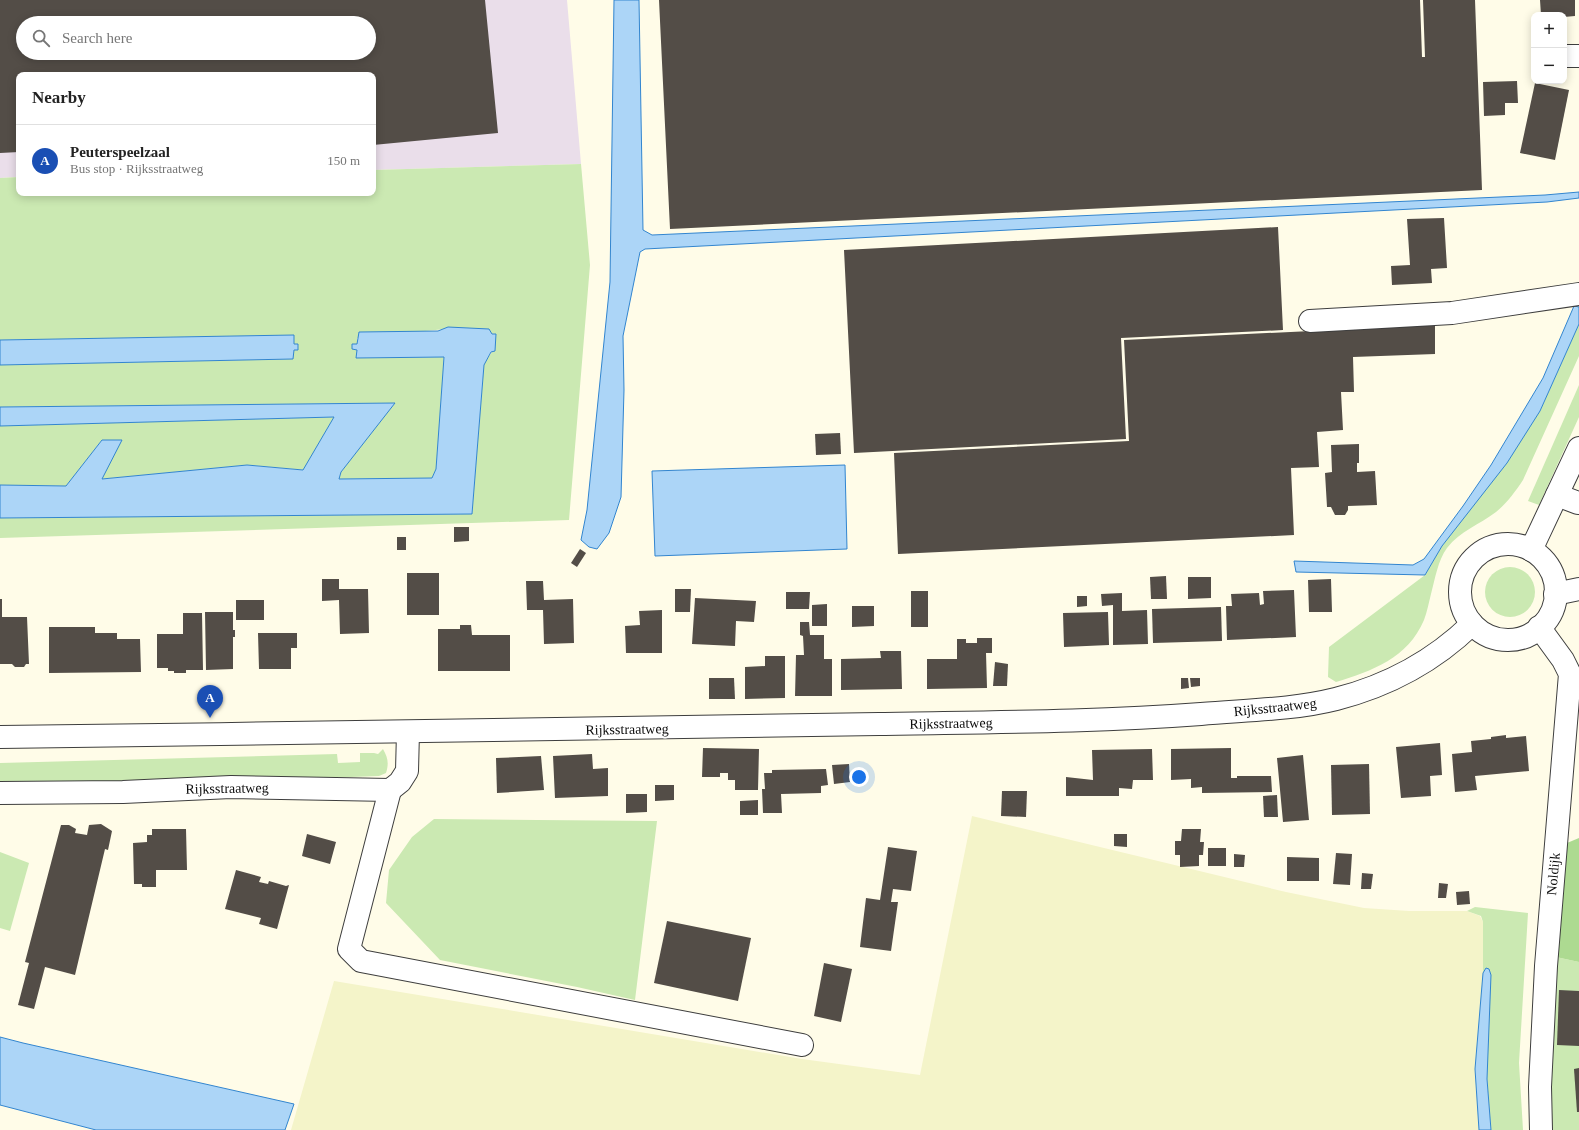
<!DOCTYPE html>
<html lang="en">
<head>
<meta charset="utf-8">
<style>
  :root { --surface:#fff; --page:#f2f2f2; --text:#222; --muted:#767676; --line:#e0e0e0; --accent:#2563eb }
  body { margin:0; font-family:Georgia,serif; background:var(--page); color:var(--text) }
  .controls { position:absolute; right:12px; top:12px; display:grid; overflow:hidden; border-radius:8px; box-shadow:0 2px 10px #0003 }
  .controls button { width:36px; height:36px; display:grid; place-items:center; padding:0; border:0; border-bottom:1px solid var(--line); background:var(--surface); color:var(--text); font:20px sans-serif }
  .you { position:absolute; left:859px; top:777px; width:14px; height:14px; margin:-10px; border:3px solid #fff; border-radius:50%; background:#1a73e8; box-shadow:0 0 0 6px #1a73e833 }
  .badge { display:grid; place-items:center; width:26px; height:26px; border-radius:50%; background:var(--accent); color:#fff; font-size:13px; font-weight:700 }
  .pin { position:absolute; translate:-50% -33px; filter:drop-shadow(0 1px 2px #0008) }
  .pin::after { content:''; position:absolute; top:21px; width:14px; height:12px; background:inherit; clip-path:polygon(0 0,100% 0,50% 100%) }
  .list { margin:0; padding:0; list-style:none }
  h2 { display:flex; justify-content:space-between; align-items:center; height:52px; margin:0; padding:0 16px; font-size:17px }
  h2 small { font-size:13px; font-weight:400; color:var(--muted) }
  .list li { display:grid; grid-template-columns:26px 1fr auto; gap:12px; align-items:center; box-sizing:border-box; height:72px; padding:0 16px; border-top:1px solid var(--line) }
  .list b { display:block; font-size:15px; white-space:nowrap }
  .list p { margin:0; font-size:13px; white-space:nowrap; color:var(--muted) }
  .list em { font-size:13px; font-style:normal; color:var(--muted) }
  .icon { flex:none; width:22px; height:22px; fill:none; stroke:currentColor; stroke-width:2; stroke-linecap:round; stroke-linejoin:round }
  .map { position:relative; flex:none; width:1579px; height:1130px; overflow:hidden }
  .search { position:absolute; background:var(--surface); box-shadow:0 2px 10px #0003; left:16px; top:16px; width:360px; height:44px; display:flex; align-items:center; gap:10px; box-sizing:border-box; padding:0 14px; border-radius:22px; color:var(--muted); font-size:15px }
  .panel { position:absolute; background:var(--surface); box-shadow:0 2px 10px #0003; left:16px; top:72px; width:360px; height:124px; border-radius:8px }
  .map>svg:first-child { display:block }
  .industrial { fill:#eadeea; fill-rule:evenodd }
  .farmland { fill:#f4f4c9 }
  .green { fill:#cbe9b2 }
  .forest { fill:#adda91 }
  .water { fill:#acd5f7; stroke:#3285cf }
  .building { fill:#534d47; fill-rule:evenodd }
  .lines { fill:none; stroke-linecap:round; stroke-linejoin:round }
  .minor-casing { stroke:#3e3e3e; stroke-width:24 }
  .minor { stroke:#fff; stroke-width:22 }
  .labels { text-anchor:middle; stroke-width:4; stroke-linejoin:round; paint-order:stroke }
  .street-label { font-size:14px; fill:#0b0b0b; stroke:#fff }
</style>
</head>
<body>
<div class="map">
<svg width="1579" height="1130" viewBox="0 0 1579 1130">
  <rect width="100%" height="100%" fill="#fffce8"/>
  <path class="industrial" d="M0,0h567l14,164 -208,6v-95h-354v102l-19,1zM23,23h346v30h-346z"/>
  <path class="farmland" d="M972,816l314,76 78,16 45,3h58l13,5 3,6v51l-8,96 4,61h-1188l43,-149 468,78 118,16z"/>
  <g class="green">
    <path d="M581,164l9,101 -21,255 -569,18v-20l472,-4 12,-150 8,-12 3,-18 -50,-5 -88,9v20l87,-1 -8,112 -4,9 -93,1 2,-7 53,-69 -394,4v-42l292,-6 2,-9h4v-6l-4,1 -1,-10 -293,5v-162l19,-1v16h354v-23z"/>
    <path d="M1579,324v32l-56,124c-8,12 -16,23 -27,32 -17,13 -36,19 -49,36 -9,12 -12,31 -16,46 -2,8 -4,18 -7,26 -16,38 -52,51 -88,62l-8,-5 1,-30 96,-72 17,-29 98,-135z"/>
    <path d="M1579,385v32l-40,88 -11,-4z"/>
    <path d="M334,417l-30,53 -57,-5 -146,14 20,-38 -19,-1 -36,46 -66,-1v-59z"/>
    <circle cx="1510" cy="592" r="25"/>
    <path d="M383,749c5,9 6,14 3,24l-7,3 -379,14v-27l337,-9 1,9 22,-1v-9h14l4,1z"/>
    <path d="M434,819l223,2 -22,179 -58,-13 -137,-27 -54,-57 3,-33 23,-33z"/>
    <path d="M0,852l29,11 -19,68 -10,-3z"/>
    <path d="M1475,907l53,6 -9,150 4,67h-32l-4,-51 -1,-111 -3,5v-51l-2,-6 -14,-5z"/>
    <path d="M1556,957l23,5v168h-29l-2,-32z"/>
  </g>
  <path class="forest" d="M1579,838v124l-23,-5 11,-114z"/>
  <g class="water">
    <path d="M614,0h25l4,230 9,5 893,-40 34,-3v6l-32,4 -902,47 -5,3 -17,84 1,54 -3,107 -12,36 -12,16 -8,-2 -8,-7 6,-30 23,-228z"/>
    <path d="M1574,306l5,1v17l-39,87 -33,52 -65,83 -17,29 -129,-3 -2,-11 119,4 11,-6 39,-53 28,-41 52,-87z"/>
    <path d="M448,327l41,2 3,5h4l-1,17 -4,1 -7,13 -12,149 -472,4v-33l66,1 36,-46h20l-20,39 145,-14 56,5 31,-53 -334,9v-19l395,-4 -54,69 -2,7 93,-1 4,-9 8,-112 -88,1 1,-8 -5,-1v-5h5l2,-12 79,-1z"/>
    <path d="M294,335v9h4v6h-4l-1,9 -293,6v-25z"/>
    <path d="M845,465l2,84 -192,7 -3,-85z"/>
    <path d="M1486,968l3,1 2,6 -4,104 4,51h-12l-4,-61 8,-96z"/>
    <path d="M0,1037l23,6 271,61 -9,26h-189l-96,-25z"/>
  </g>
  <g class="building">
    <path d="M0,0h485l13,133 -125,12v-70h-354v77l-19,1zM23,23h346v30h-346z"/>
    <path d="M659,0h761l2,57h3l-2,-57h52l7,190 -812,39z"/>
    <path d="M1540,0h35v16l-11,1v-2h-23z"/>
    <path d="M1517,81l1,22h-13v12l-21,1 -1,-34z"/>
    <path d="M1535,83l34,7 -14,70 -35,-7z"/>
    <path d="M1444,218l3,50 -16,1 1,14 -40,2 -1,-19 19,-1 -3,-46z"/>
    <path d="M1278,227l5,103 -162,8 5,101 -272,14 -10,-203z"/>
    <path d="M1435,325v29l-82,3 1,35h-13l2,38 -26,2 2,35 -28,1 3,67 -396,19 -4,-101 235,-12 -5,-101z"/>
    <path d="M840,433l1,21 -25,1 -1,-21z"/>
    <path d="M1359,444v19h-2v9l18,-1 2,34 -29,1v4l-3,5h-10l-4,-8h-4l-2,-34 7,-1 -1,-27z"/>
    <path d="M454,527h15v14l-15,1z"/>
    <rect x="397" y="537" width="9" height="13"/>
    <path d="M580,549l6,4 -9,14 -6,-4z"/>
    <rect x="407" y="573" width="32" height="42"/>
    <path d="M1166,576l1,23h-16l-1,-22z"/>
    <path d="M1188,577h23v21l-23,1z"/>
    <path d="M322,579h17v10h29l1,44 -29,1 -1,-34 -17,1z"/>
    <path d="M1331,579l1,33h-23l-1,-32z"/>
    <path d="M526,581h17l1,19 29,-1 1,44 -30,1 -1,-34h-16z"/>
    <path d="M675,589h16l-1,23h-15z"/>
    <path d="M1294,590l2,47 -69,3 -1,-34h6l-1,-12 28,-1 1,12 4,-1 -1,-13z"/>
    <rect x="911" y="591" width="17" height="36"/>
    <path d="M786,592h24l-1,17h-23z"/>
    <path d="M1122,593v18l25,-1 1,34 -35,1v-40l-11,1 -1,-12z"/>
    <path d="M1077,596h10v10l-10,1z"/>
    <path d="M695,598l61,3 -2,21 -18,-1 -1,25 -43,-2z"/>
    <path d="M0,599h2v18h25l2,47h-3l-2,3h-9l-3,-3h-12z"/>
    <rect x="236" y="600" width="28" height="20"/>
    <path d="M827,604v22h-15v-21z"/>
    <path d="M852,606h22v20l-22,1z"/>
    <path d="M1221,607l1,34 -69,2 -1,-34z"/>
    <path d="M662,610v43h-36l-1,-27 15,-1 -1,-14z"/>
    <path d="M205,612h28v18h2v7h-2v32l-27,1z"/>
    <path d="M1108,612l1,33 -45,2 -1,-34z"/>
    <path d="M183,613h19l1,57h-17v3h-12v-2h-6v-3h-11v-34h26z"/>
    <path d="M800,622h9l1,13h14v24h8v37h-37l1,-41h8l-1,-19 -3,-1z"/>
    <path d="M460,625h11l1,10h38v36h-72v-42h22z"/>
    <path d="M49,627h46v6h22v6h23l1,33 -92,1z"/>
    <path d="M258,633h39v15h-6v21h-32z"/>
    <path d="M977,638h15v15h-6l1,35 -60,1v-30h30v-20h9v4h11z"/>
    <path d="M880,651h21l1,38 -61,1v-31l40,-1z"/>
    <path d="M765,656h20v42l-40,1v-32l20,-1z"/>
    <path d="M995,662l13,2 -1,22h-14z"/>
    <path d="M709,678h25l1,21h-26z"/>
    <path d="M1181,678h7l1,10 -8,1z"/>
    <path d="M1190,678h10v8l-9,1z"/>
    <path d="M1506,735v3l20,-2 3,35 -54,5 2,14 -22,2 -3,-38 20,-2 -1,-11 20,-2v-2z"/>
    <path d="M1440,743l2,32 -12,1 1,20 -30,2 -5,-51z"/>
    <path d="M703,748l56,1 -1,41h-23v-10h-7v-7h-8v4h-18z"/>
    <path d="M1231,748v30h6v-2h34l1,16 -70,1v-6l-11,1v-9l-20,1v-31z"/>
    <path d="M1152,749l1,31h-20l-1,9 -13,-1v8h-53v-19l27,3 -1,-30z"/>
    <path d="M592,754l1,15 15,-1v28l-53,2 -2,-42z"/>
    <path d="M1303,755l6,65 -26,2 -6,-64z"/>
    <path d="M541,756l3,34 -47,3 -1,-35z"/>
    <path d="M849,764l1,18 -16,2 -2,-19z"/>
    <path d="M1369,764l1,50 -38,1 -1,-50z"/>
    <path d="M826,769l2,16 -7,1v7l-40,1 1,19h-19l-1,-24h3l-1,-16h8v-3z"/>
    <path d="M655,785h19v15l-19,1z"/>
    <path d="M1002,791h25l-1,26 -25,-1z"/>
    <path d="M626,794h21v18l-21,1z"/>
    <path d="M1277,795l1,22h-14l-1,-21z"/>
    <path d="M758,800v15h-18v-14z"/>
    <path d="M101,824l11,7 -4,19 -3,-1 -30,126 -30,-8 -11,42 -16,-4 11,-42 -4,-1 36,-137h8l7,4 -1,4 12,2 2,-10z"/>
    <path d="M152,829h34l1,41h-31v17h-14v-3h-8l-1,-41 14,-1v-7h5z"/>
    <path d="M1182,829h19l-1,13h4l-1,13h-4v11l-19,1v-12h-5v-14h6z"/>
    <path d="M307,834l29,8 -6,22 -28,-8z"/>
    <path d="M1114,834h13v13l-13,-1z"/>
    <path d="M888,847l29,4 -6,40 -18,-2 -2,13h7l-7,49 -31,-4 6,-49 14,2z"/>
    <rect x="1208" y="848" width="18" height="18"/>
    <path d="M1336,853l16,1 -2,31 -17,-1z"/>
    <path d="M1234,854l11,1 -1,12h-10z"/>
    <path d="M1287,857l32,1v23h-32z"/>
    <path d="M236,870l25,7 -2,5 9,2 1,-3 17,5 3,-1 -12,44 -18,-5 2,-6 -36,-9z"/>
    <path d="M1362,873l11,1 -2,15h-10z"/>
    <path d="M1439,883l9,1 -2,14h-8z"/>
    <path d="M1469,891l1,13 -13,1 -1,-13z"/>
    <path d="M667,921l84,17 -13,63 -84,-18z"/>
    <path d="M824,963l28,6 -11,53 -27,-6z"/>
    <path d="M1559,990l20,1v55l-22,-1z"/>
    <path d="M1579,1068v44h-2l-3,-43z"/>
  </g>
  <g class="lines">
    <g class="minor-casing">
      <g id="minor">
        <path d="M1564,56h15"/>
        <path d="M1310,321l142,-8 127,-19"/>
        <path d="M1557,495l21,8"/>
        <circle cx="1508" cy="592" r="48"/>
        <path d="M1531,550l48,-102"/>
        <path d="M1555,594l24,-5"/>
        <path d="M1539,627l24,33 7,14 -24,292 -6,121 1,43"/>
        <path d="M0,737c293,-4 586,-7 879,-13 107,-2 215,-2 322,-10 45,-4 91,-4 135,-15 51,-13 98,-38 136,-75"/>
        <path d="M390,790l-41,159 12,12 441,84"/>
        <path d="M0,793l123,-1 108,-5 159,3 10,-8 7,-11 1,-39"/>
      </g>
    </g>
    <use href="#minor" class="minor"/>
  </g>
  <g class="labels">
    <g class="street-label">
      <text transform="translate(1275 707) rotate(-6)" y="5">Rijksstraatweg</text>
      <text transform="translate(951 723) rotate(-1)" y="5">Rijksstraatweg</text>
      <text transform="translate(627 729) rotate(-1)" y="5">Rijksstraatweg</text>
      <text transform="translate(227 788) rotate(-1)" y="5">Rijksstraatweg</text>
      <text transform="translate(1553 874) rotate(-85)" y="5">Noldijk</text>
    </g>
  </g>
</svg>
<div class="controls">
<button>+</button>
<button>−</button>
</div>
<div class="you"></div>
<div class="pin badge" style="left:210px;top:718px;background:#1a4fb4">A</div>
<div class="search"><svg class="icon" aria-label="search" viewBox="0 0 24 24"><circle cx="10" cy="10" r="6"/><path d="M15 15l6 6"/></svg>Search here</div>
<section class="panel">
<h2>Nearby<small></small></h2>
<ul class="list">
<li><span class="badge" style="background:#1a4fb4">A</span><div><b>Peuterspeelzaal</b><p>Bus stop · Rijksstraatweg</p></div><em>150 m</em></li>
</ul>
</section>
</div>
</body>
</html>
